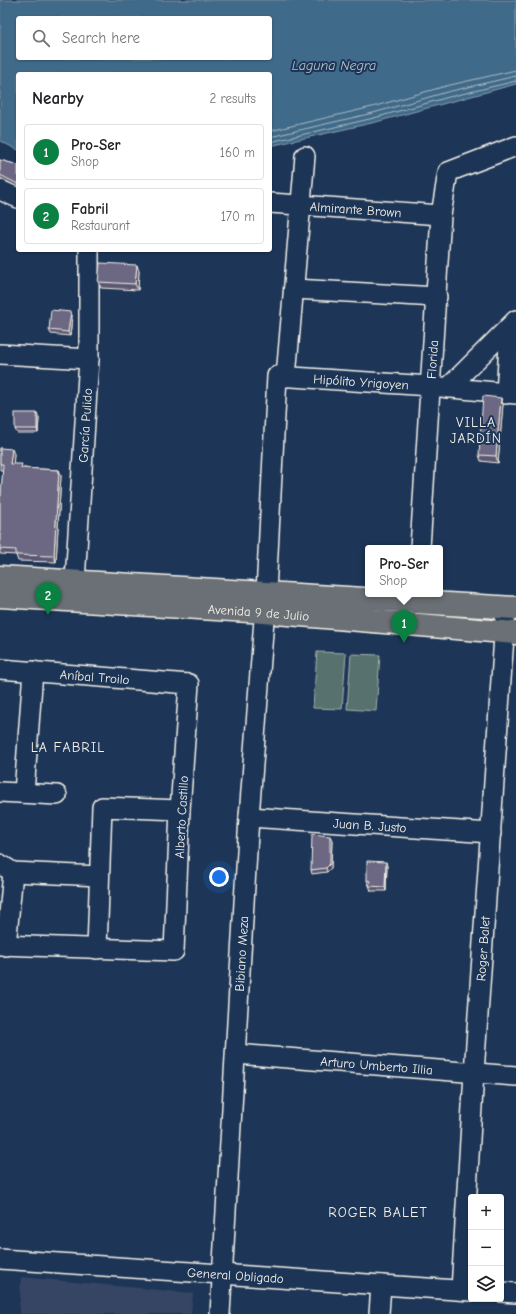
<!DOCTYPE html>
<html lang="en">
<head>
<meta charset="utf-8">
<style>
  :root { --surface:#fff; --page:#f2f2f2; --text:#202124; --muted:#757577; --line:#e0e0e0; --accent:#0b8043 }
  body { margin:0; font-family:"Comic Neue",sans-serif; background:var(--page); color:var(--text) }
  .controls { position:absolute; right:12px; bottom:12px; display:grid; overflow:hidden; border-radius:4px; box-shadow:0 1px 3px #0004 }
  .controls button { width:36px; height:36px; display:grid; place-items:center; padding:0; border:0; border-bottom:1px solid var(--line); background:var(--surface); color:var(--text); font:20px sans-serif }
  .you { position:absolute; left:219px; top:877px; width:14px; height:14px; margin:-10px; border:3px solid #fff; border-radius:50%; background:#1a73e8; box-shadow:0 0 0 6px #1a73e833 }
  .badge { display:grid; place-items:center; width:26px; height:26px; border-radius:50%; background:var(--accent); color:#fff; font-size:13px; font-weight:700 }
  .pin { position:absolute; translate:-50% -33px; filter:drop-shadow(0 1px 2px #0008) }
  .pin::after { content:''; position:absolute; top:21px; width:14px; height:12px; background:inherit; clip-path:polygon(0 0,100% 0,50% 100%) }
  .popup { position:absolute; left:365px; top:545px; width:78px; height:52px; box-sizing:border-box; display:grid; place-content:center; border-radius:4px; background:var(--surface); filter:drop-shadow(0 1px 3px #0005); font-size:13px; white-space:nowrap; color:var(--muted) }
  .popup b { font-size:15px; color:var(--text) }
  .popup::after { content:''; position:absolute; left:50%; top:100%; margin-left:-8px; border:8px solid transparent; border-top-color:var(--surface) }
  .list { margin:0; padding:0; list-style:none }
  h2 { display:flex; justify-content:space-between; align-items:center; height:52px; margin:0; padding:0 16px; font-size:17px }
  h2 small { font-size:13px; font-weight:400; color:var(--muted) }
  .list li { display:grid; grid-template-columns:26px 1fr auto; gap:12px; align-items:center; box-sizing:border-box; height:56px; margin:0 8px 8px; padding:0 8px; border:1px solid var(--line); border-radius:4px }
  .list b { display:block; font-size:15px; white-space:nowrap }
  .list p { margin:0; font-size:13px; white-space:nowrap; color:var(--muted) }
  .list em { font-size:13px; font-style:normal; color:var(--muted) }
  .icon { flex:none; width:22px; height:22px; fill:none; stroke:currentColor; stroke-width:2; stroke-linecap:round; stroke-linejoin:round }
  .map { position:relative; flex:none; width:516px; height:1314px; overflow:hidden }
  .search { position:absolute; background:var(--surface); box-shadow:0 1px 3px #0004; left:16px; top:16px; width:256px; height:44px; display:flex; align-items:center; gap:10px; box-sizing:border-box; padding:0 14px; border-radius:4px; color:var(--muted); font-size:15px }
  .panel { position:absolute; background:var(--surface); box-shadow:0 1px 3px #0004; left:16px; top:72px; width:256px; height:180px; border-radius:4px }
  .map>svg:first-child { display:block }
  .built { fill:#354464 }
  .green { fill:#56716e; stroke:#a5b1ab }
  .water { fill:#416a89; stroke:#89a0af; fill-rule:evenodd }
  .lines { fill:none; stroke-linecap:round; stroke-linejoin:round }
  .shore { stroke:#acbbc2; stroke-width:1 }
  .minor-casing { stroke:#f4f1e8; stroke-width:22 }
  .major-casing { stroke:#f4f1e8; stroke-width:25 }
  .minor { stroke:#1d3557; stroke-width:19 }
  .major { stroke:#6a7074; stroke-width:22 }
  .wall { fill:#5d5972; stroke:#f4f1e8 }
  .shaded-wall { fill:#4c485c; stroke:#f4f1e8 }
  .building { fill:#6c6784; stroke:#f4f1e8 }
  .labels { text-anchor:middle; stroke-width:4; stroke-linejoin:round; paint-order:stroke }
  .street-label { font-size:13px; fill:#f4f1e8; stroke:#1d3557 }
  .water-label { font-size:14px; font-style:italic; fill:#b5c2c7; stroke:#1d3557 }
  .neighbourhood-label { font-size:14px; letter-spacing:1px; fill:#f4f1e8; stroke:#1d3557 }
</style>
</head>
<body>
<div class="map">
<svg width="516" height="1314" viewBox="0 0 516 1314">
  <rect width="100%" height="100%" fill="#1d3557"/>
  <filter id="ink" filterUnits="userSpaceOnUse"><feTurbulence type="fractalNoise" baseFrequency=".025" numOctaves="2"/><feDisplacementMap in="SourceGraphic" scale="8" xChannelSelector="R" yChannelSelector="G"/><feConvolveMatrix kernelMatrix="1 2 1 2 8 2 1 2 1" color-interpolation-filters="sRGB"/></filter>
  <g filter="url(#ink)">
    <path class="built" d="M21,1277l172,16 -2,21h-172z"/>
    <g class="green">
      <path d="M433,611l57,4v8l-57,-4z"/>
      <path d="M317,652l29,1 -4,56 -29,-1z"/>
      <path d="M351,654l29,1 -4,56 -29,-2z"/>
    </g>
    <path class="water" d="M0,0h516v84l-140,38 -106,24v-72h-252v76l-18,-9zM18,18h252v40h-252z"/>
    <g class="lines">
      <g class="shore">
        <path d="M270,131l102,-24 74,-21 70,-16"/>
        <path d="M270,137l103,-24 74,-21 69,-16"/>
        <path d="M270,142l104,-24 75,-21 67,-16"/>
      </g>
      <g class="minor-casing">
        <g id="minor">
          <path d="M0,190l18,8"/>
          <path id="s1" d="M270,203l171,12"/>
          <path d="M294,289l143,8"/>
          <path d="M0,354l89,5"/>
          <path d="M286,377l19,-221"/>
          <path d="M448,388l68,-68"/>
          <path d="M506,394l4,-66"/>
          <path id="s2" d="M420,548l21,-333 7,-43 68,-26"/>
          <path id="s3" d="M74,597l15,-238v-109"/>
          <path id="s4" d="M0,669l189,15 -9,126 -6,141 -174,-6"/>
          <path d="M0,792l57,3"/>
          <path d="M24,793l9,-122"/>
          <path id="s5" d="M249,817l242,16"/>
          <path d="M0,864l13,8 86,4"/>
          <path d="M6,946l7,-74"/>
          <path d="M97,949l5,-142 78,3"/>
          <path id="s6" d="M236,1054l280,22"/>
          <path id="s7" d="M0,1259l471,32"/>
          <path id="s8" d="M461,1290l13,-217 32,-466"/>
          <path d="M501,1292l15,1"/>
          <path id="s9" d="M220,1314l29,-497 17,-224 11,-217 153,10 86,8"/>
          <path d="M379,1314l2,-29"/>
        </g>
      </g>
      <g class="major-casing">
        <g id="major">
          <path d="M0,577l516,31"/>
          <path id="s10" d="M0,596l264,16 252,21"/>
        </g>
      </g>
      <use href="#minor" class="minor"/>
      <use href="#major" class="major"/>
    </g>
    <g class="wall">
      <path d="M0,160l18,5v22l-18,-9z"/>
      <path d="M139,271l-1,19 -37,-2 -3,-6z"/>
      <path d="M71,312l1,4 -2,20 -19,-2 -2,-4z"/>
      <path d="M503,404l-5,59 -17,-2 -2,-6z"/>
      <path d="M39,418l-1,15h-21l-2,-4z"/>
      <path d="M0,448l14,6 -1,10 10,4 36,2 2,5 -5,87 -38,-1 -2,-6 -16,-1v-58h1l2,-26h-3z"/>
      <path d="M332,840l-1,28 -4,4 -15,2 -1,-4z"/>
      <path d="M387,866l-1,25h-15l-2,-6 -1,-1 -1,-4z"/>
    </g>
    <g class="shaded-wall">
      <path d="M137,265l2,6 -1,19 -3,-6z"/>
      <path d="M71,312l1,4 -2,20 -2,-4z"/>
      <path d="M501,398l2,6 -5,59 -2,-7z"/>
      <path d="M37,413l2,5 -1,15 -1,-4z"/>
      <path d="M12,449l2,5 -1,15 -3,-5z"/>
      <path d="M59,470l2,5 -5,87 -2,-6z"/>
      <path d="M330,836l2,4 -1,28 -4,4 -1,-4z"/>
      <path d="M386,862l1,4 -1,25 -1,-4z"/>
    </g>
    <g class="building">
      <path d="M0,160l18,5v19l-18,-9z"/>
      <path d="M100,263l37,2 -2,19 -37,-2z"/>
      <path d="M51,310l20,2 -3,20 -19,-2z"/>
      <path d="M483,396l18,2 -5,58 -17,-1z"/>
      <rect x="15" y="413" width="22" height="16"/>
      <path d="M0,448l12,1 -2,15h12l-1,4 38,2 -5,86 -38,-1v-5l-16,-1v-53h1l2,-32h-3z"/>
      <path d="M312,834l18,2v28l-4,4 -15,2z"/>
      <path d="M367,861l19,1 -1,25 -16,-1 1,-5 -3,-1z"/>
    </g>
  </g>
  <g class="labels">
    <g class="street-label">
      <text dy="5" stroke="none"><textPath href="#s1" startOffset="86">Almirante Brown</textPath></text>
      <text dy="5" stroke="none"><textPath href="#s2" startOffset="189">Florida</textPath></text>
      <text dy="5" stroke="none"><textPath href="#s9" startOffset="1024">Hipólito Yrigoyen</textPath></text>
      <text dy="5" stroke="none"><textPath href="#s3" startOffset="172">García Pulido</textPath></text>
      <text dy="5" stroke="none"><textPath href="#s10" startOffset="259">Avenida 9 de Julio</textPath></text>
      <text dy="5" stroke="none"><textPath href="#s4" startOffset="95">Aníbal Troilo</textPath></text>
      <text transform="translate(181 817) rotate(-87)" y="5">Alberto Castillo</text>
      <text dy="5" stroke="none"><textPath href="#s5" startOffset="121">Juan B. Justo</textPath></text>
      <text dy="5" stroke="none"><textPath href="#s8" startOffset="342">Roger Balet</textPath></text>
      <text dy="5" stroke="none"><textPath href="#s9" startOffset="361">Bibiano Meza</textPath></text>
      <text dy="5" stroke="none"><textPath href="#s6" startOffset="141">Arturo Umberto Illia</textPath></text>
      <text dy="5" stroke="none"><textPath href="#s7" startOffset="236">General Obligado</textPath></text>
    </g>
    <g class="water-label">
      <text x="334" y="70">Laguna Negra</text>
    </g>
    <g class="neighbourhood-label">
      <text x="476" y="427">VILLA<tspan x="476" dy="16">JARDÍN</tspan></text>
      <text x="68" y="752">LA FABRIL</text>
      <text x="378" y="1217">ROGER BALET</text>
    </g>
  </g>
</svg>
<div class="controls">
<button>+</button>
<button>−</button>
<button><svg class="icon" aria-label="layers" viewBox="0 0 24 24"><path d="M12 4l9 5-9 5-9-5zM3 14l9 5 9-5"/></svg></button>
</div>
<div class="you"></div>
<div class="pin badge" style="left:404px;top:643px">1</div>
<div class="popup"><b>Pro-Ser</b>Shop</div>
<div class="pin badge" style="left:48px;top:615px">2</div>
<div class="search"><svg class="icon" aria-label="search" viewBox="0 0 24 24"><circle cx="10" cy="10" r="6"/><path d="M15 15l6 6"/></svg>Search here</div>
<section class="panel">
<h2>Nearby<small>2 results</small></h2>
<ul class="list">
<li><span class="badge">1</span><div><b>Pro-Ser</b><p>Shop</p></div><em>160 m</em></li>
<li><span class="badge">2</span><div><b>Fabril</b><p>Restaurant</p></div><em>170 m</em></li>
</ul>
</section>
</div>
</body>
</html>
